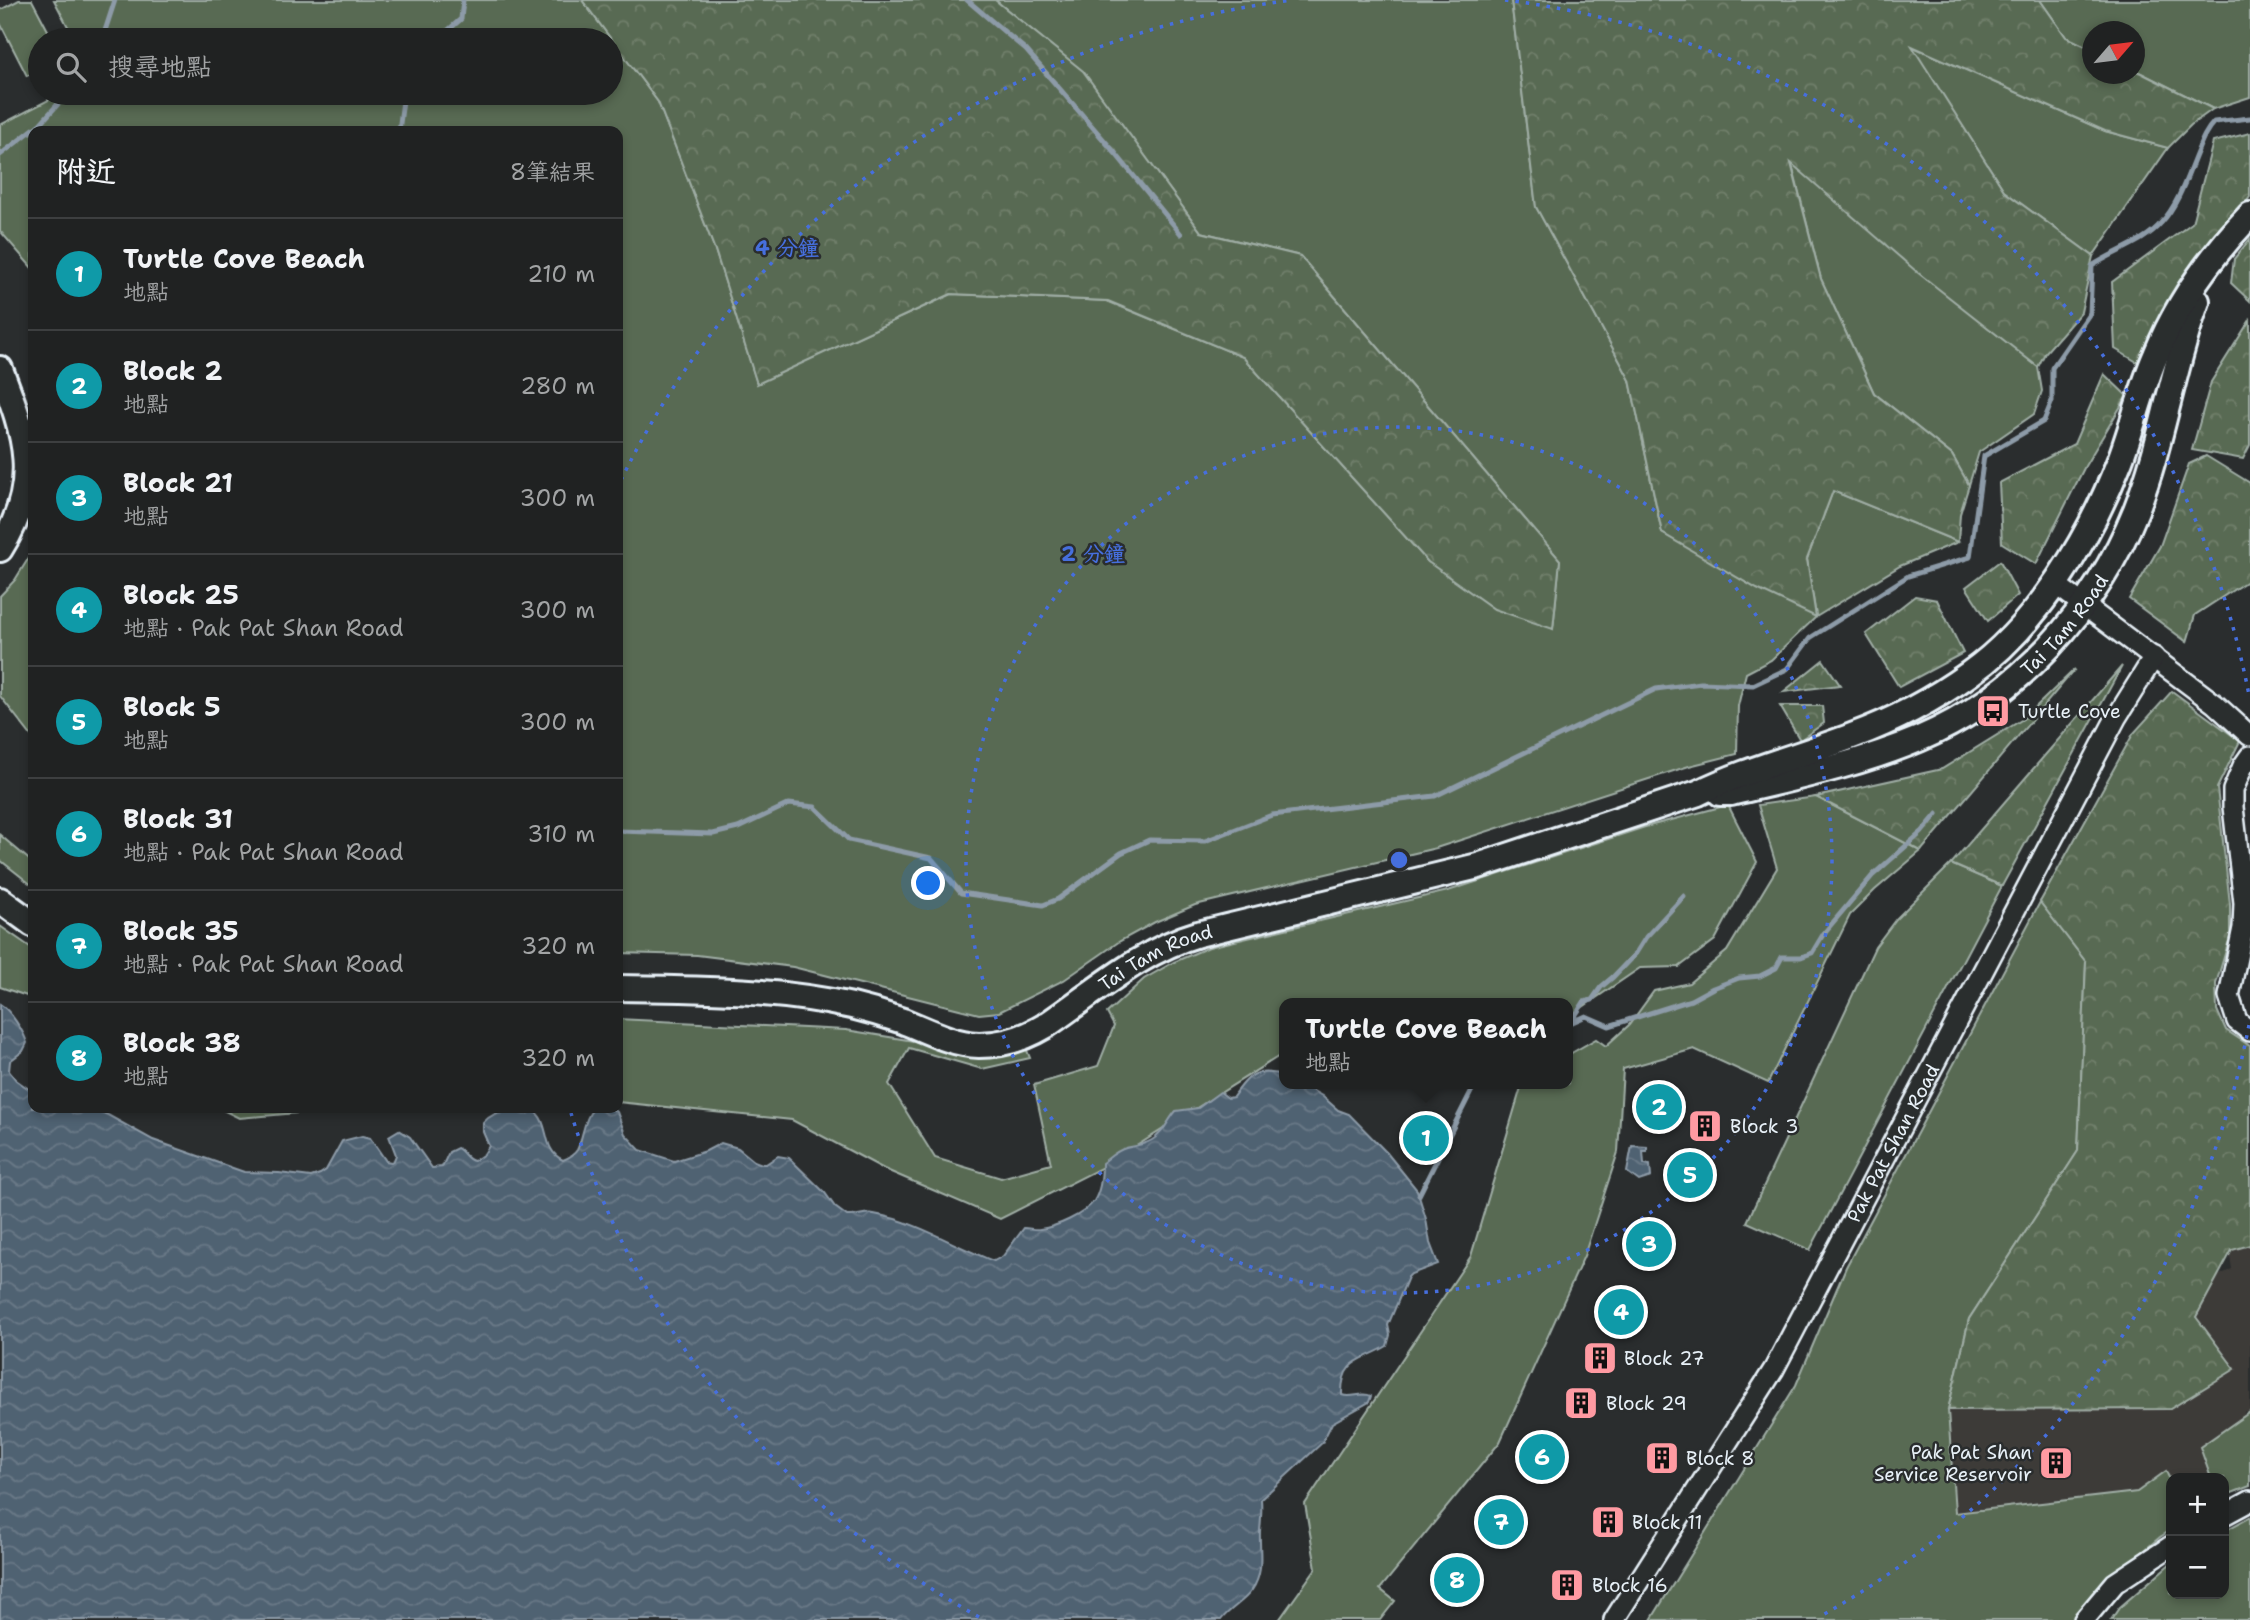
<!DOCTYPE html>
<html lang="zh-TW">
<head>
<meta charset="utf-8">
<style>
  :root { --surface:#202222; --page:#282a2a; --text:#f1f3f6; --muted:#a2a4a5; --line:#3d3f40; --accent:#b45309 }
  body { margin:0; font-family:"Shantell Sans","LXGW WenKai TC",sans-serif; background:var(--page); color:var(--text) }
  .controls { position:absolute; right:21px; bottom:21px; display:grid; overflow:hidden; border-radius:14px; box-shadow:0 4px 10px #0003 }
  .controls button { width:63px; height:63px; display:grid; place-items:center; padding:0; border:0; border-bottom:2px solid var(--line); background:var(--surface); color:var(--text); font:35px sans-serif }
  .compass { position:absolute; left:2082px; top:21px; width:63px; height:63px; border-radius:50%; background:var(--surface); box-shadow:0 4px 10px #0003; rotate:62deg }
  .you { position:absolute; left:929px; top:884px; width:24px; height:24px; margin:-18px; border:5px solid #fff; border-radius:50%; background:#1a73e8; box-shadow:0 0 0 10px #1a73e833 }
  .badge { display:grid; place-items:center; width:46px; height:46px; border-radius:50%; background:var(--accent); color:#fff; font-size:23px; font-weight:700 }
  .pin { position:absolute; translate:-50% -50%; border:4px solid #fff; box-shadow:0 2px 7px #0006 }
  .popup { position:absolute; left:1279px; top:998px; width:294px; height:91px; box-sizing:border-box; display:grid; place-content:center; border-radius:14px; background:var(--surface); filter:drop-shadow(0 2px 5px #0005); font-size:23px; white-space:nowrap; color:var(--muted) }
  .popup b { font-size:26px; color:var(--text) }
  .popup::after { content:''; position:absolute; left:50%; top:100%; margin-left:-14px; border:14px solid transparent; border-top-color:var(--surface) }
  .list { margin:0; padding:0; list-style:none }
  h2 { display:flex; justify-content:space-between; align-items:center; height:91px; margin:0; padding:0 28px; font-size:30px }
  h2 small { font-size:23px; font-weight:400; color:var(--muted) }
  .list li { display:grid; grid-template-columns:46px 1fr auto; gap:21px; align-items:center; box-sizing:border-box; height:112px; padding:0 28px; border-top:2px solid var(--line) }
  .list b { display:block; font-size:26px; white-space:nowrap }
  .list p { margin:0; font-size:23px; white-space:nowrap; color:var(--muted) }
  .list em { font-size:23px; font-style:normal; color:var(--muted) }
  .icon { flex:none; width:38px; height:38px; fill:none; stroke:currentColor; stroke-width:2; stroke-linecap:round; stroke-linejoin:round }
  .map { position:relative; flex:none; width:2250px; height:1620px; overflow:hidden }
  .search { position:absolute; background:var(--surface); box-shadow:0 4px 10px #0003; left:28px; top:28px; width:595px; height:77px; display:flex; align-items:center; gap:18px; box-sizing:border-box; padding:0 24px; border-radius:38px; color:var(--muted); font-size:26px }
  .panel { position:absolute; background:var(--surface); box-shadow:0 4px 10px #0003; left:28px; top:126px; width:595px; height:987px; border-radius:14px }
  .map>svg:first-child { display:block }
  .built { fill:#3d3a38 }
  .green { fill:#596a53; stroke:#a0aea6; stroke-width:2 }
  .forest { fill:url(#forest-crowns); stroke:#a0aea6; stroke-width:2 }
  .water { fill:url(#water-waves); stroke:#8d9ba8; stroke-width:2 }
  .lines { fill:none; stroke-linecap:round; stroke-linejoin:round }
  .stream { stroke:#8d9ba8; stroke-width:5 }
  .minor-casing { stroke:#e8f1f8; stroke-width:24 }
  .major-casing { stroke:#e8f1f8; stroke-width:30 }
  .minor { stroke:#2a2d2e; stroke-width:19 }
  .major { stroke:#2a2d2e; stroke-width:24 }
  .ring { fill:none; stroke:#466fde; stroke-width:3.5; stroke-dasharray:3.5 7 }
  .labels { text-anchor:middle; stroke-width:5; stroke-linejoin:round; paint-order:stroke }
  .street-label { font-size:19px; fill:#e8f1f8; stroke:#2a2d2e }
  .poi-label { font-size:19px; fill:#e8f1f8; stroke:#2a2d2e; text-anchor:start }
  .centre { fill:#466fde; stroke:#2a2d2e; stroke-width:3.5 }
  .ring-label { font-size:21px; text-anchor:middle; font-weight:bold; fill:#466fde; stroke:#2a2d2e; stroke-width:5; stroke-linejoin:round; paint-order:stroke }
</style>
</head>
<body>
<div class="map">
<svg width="2250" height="1620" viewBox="0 0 2250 1620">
  <defs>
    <pattern id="forest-crowns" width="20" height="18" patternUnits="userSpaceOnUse" patternTransform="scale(1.75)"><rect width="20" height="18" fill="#596a53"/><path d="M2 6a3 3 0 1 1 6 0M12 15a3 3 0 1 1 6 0" fill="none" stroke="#71806c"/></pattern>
    <pattern id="water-waves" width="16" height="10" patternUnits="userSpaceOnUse" patternTransform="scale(1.75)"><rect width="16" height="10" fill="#506272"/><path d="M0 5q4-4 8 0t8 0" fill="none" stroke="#697987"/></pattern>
  </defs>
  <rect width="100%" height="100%" fill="#2a2d2e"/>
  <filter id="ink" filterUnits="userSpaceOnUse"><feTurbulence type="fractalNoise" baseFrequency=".0143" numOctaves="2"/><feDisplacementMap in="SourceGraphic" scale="14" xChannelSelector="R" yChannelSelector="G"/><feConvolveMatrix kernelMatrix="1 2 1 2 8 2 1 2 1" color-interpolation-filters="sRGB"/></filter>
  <g filter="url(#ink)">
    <path class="built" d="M2250,1239v172l-6,2 5,13 -25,52h-53v35l-198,61 -42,-132 8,-61 88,-34 154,-53 51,-25 -4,-26z"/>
    <g class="green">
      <path d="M19,0h13l21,40h-13v29l-13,7 -27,-53v-13z"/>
      <path d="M54,0h528l76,102 57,148 42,133 195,-89 155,7 136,56 185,205 125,67 7,-69 -260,-304 -99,-24 -118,-160 -88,-72h516l25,207 94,173 32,153 154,83 -9,-57 26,-68 125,51 -58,24 -84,51 -45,43 -25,13 -8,33 -1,48 -48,12 -253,82 -241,57 -40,17 -35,19 -56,39 -65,32 -20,2 -186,-47 -96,-12 -79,-2v-822h-585v138l-33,-38v-106l62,-32h549v-53h-536z"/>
      <path d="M2040,0h210v97l-37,12 -78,-39 -1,-38h-42v17l-26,-12z"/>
      <path d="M1911,46l194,85 63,17 -75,108 -88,-64z"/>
      <path d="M1791,161l126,110 121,96 4,24 -8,23 -55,38 -10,33 -17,-30 -78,-62 -53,-114z"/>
      <path d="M33,551v187l-33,-42v-100l15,-16z"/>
      <path d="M1816,797l105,54 -46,39 -25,25 -82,168 -74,-34 -71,20 -5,83 -34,104 -84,186 -120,147 15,12 -15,19h-101l37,-52 -11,-64 166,-248 51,-172h46v-29l28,-16 10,7 23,-21 25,-34 35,-8 38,-32 50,-83 -19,-63z"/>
      <path d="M1728,805l29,57 -42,78 -36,27 -39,1 -72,49v-14h-284v50l-181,114 -103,52 -116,-50 -92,-49 -174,-18v-83l228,11 68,11 73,16 37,-14 6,15 -48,11 -73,-21 -20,36 46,74 66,20 50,-14 -17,-79 64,-19 16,-40 -7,-13 37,-34 30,-17 35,-15 239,-56 197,-64z"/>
      <path d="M0,835l33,28v23l-33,-26z"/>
      <path d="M1951,864l51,22 -192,364 -63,-28 128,-275 21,-28z"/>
      <path d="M2040,902l46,60 -8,189 -109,168 -21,91 7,103 182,-21 29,-21 5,11v48l-11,7 -61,52 -21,31h-427l145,-235 50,-118z"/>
      <path d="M0,926l33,23v49l-33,-11z"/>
      <path d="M219,1108h135l-115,10z"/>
      <path d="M2250,1412v74l-26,10v-18h-13l-11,-31z"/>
      <path d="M2250,1517v103h-139l8,-12 52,-45v31h53v-63z"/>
    </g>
    <g class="forest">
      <path d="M582,0h413l88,71 118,161 99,24 260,304 -7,69 -59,-20 -66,-47 -185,-205 -135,-56 -157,-7 -194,90 -42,-134 -57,-148z"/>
      <path d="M1511,0h529l26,37 26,12v25h42l1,-4 78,39 -22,16 -23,23 -63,-17 -193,-85 93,146 88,64 -12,56 -36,41 -7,14 -121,-95 -126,-109 30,116 53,114 78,62 17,30 -9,29 -2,28 -125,-51 -26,68 9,58 -59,-28 -95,-56 -32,-153 -94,-173z"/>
      <path d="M2250,133v64l-36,46 -77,119 -22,-13 -3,-67 80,-59 21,-81z"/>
      <path d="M2250,239v62l-19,-18 3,-24z"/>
      <path d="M2250,320v125l-7,14 -51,-9 19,-68z"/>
      <path d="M2104,374l23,22 -42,70 -49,98 -34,-21 -3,-60 75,-39z"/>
      <path d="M2206,456l44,27v96l-55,36 -8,27 -58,-43 31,-53 29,-82z"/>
      <path d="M2000,561l18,34 -30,26 -22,-34z"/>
      <path d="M1915,596l22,4 26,53 -64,34 -33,-53z"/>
      <path d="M1823,660l17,25 -57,7z"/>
      <path d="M2122,666l-120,220 -51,-22z"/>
      <path d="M2075,669l-154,182 -105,-54 126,-28 81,-50z"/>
      <path d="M2172,691l68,50 -23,47 13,116v33l-14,47 1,26 9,20 24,16v199l-18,5 -36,67 39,52 -65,40 -222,1 21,-91 109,-168 8,-189 -46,-60 93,-168z"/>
      <path d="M1780,706h42l2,17 -24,17z"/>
    </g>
    <g class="water">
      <path d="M0,1004c10,6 24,28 27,39l-4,8 -13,10 -1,10 7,9 17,12v16h50l23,6 47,26 91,32 35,1 32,4 9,-3 6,-4 16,-29 20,-5 8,2 16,23 5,1 3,-2 2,-5 -7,-19 10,-6 11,7 22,31 10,-1 7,-15 8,-4c7,3 9,12 17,13l10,-7 5,-8 -6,-14v-9c7,-9 17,-12 28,-14 49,-6 23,38 52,51 5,-2 11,-5 14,-10 9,-16 6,-59 40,-38l8,22 15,16 34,11 32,-10 15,-8 17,5 16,13 8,3h4l12,-8 11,2 36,35 10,14 12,9c10,1 17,-4 27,-2 45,8 79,32 120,47l9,-5 21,-28c5,0 11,2 16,1 16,-2 44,-14 54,-28 7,-11 8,-26 8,-38 7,-5 15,-13 24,-15 9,-2 17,-3 26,-8 12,-7 15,-19 24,-29l22,-3 22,-16 8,6 5,-1c17,-23 21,-29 51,-22v9h17l21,12 16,14 11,4 38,39 30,37 9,29 4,24 8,21 -27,10 -3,3 -20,48 2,10 -3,11c-24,15 -46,12 -45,49 10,4 20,-4 29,1l-2,6 -37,21 -10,20 -61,56c1,11 0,21 -1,32 -1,21 5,40 -8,59 -8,12 -22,18 -31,30h-1221z"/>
      <path d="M1632,1146l15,1v4h-4l1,13 6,1 1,12 -12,4 -12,-9z"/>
    </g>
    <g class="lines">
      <g class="stream">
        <path d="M967,0l59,50 90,104 65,80"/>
        <path d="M102,40l13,-40"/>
        <path d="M437,40l24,-21 2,-19"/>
        <path d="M399,131l5,-38"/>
        <path d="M0,155l40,-31 28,-31"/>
        <path d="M618,831l95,3 25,-6 51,-24 26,3 34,33 82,18 30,35 82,12 15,-6 63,-46 28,-13 56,1 67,-26 163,-19 221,-107 45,-6 52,2 34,-16 23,-31 98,-62 62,-19 14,-101 60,-35 8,-20v-33l38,-55 2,-47c22,-15 52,-23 69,-43 17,-18 26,-46 35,-68 5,-12 9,-24 18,-33l36,-4"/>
        <path d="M1569,1021l6,-5 9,-14 8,-2 9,-13 12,-10 23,-24 10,-16 38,-41"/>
        <path d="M1568,1024l18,-8 23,10 82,-26 22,-12 26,-10 21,-2 16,-8 6,-11h19l11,-4 12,-20 49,-58 49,-43 15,-18"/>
        <path d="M1419,1195l56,-111"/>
      </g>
      <g class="minor-casing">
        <g id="minor">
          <path d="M2054,583l161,121 35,32"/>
          <path d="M2250,756l-7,10 -10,24v17l11,96 -1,25 -14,68 8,25 13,10"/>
          <path d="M2224,1515l26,-14"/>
          <path id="s1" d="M1614,1620l160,-251 342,-651 38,-61"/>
          <path d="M2084,1620l31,-37 56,-37"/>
        </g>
      </g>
      <g class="major-casing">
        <g id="major">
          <path d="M0,369c26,67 42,114 0,180"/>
          <path id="s2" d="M1720,793h11c63,-15 129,-29 188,-54 100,-43 177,-129 217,-229 27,-68 36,-141 61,-209"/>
          <path d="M0,900l33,24"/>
          <path id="s3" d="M618,988c78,1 158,1 234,18 17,4 34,9 51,15 25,10 49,23 76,24 24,0 46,-7 66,-19 49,-33 95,-75 153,-92l280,-68 220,-73c49,-24 102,-37 154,-57 41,-15 81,-36 117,-62 68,-48 121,-136 151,-214 13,-34 21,-71 36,-105 21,-52 55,-99 94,-140"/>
        </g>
      </g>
      <use href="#minor" class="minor"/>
      <use href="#major" class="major"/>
    </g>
  </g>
  <g class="ring">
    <circle cx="1399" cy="860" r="433"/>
    <path d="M2249 1025A866 866 0 0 1 1819 1617M979 1617A866 866 0 0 1 571 1113M621 480A866 866 0 0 1 1293 0M1505 0A866 866 0 0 1 2249 695"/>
  </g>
  <defs>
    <g id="bus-square" transform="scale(1.75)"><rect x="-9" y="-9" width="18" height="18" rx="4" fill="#ff9aa2" stroke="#2a2d2e"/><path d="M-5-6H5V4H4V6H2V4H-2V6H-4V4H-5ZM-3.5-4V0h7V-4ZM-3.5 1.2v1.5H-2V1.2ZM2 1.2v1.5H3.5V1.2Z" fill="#111"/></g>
    <g id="building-square" transform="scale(1.75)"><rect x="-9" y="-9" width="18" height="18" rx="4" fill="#ff9aa2" stroke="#2a2d2e"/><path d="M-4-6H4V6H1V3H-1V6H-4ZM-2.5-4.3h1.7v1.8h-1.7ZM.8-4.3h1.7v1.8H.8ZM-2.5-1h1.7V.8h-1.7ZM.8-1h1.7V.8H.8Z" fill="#111"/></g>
  </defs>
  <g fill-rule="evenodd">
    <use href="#bus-square" x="1993" y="711"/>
    <use href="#building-square" x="1705" y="1126"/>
    <use href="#building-square" x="1600" y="1358"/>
    <use href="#building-square" x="1581" y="1403"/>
    <use href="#building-square" x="1662" y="1458"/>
    <use href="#building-square" x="2056" y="1463"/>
    <use href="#building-square" x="1608" y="1522"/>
    <use href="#building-square" x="1567" y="1585"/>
  </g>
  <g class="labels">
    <g class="street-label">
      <text dy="7" stroke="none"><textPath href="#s2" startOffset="394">Tai Tam Road</textPath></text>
      <text dy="7" stroke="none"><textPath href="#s3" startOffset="569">Tai Tam Road</textPath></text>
      <text dy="7" stroke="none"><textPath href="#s1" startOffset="553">Pak Pat Shan Road</textPath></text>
    </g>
    <g class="poi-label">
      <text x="2018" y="718">Turtle Cove</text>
      <text x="1730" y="1133">Block 3</text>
      <text x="1624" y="1365">Block 27</text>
      <text x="1606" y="1410">Block 29</text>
      <text x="2032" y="1459" text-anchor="end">Pak Pat Shan<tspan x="2032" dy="22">Service Reservoir</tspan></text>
      <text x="1686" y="1465">Block 8</text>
      <text x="1632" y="1529">Block 11</text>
      <text x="1592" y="1592">Block 16</text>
    </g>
  </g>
  <circle cx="1399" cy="860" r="10" class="centre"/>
  <g class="ring-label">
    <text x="787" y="255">4 分鐘</text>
    <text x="1093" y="561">2 分鐘</text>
  </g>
</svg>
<div class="controls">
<button>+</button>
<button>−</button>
</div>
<svg class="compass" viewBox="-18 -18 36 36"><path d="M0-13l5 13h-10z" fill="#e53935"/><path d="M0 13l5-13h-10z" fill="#a2a4a5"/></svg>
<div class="you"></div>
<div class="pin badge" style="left:1426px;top:1138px;background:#0f9aa8">1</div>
<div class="popup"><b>Turtle Cove Beach</b>地點</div>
<div class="pin badge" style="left:1659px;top:1107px;background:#0f9aa8">2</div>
<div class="pin badge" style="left:1649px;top:1244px;background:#0f9aa8">3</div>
<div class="pin badge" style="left:1621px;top:1312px;background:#0f9aa8">4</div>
<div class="pin badge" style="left:1690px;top:1175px;background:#0f9aa8">5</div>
<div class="pin badge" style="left:1542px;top:1457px;background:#0f9aa8">6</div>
<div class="pin badge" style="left:1501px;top:1522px;background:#0f9aa8">7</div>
<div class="pin badge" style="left:1457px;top:1580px;background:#0f9aa8">8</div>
<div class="search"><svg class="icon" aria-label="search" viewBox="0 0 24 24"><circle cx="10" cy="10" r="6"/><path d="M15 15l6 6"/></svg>搜尋地點</div>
<section class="panel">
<h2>附近<small>8筆結果</small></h2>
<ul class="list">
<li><span class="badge" style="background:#0f9aa8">1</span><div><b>Turtle Cove Beach</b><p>地點</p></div><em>210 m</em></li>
<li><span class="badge" style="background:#0f9aa8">2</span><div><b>Block 2</b><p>地點</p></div><em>280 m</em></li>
<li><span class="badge" style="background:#0f9aa8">3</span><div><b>Block 21</b><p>地點</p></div><em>300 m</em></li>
<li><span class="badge" style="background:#0f9aa8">4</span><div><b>Block 25</b><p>地點 · Pak Pat Shan Road</p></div><em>300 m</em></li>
<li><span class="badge" style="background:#0f9aa8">5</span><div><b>Block 5</b><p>地點</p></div><em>300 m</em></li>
<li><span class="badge" style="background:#0f9aa8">6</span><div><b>Block 31</b><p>地點 · Pak Pat Shan Road</p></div><em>310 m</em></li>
<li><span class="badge" style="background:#0f9aa8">7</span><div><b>Block 35</b><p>地點 · Pak Pat Shan Road</p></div><em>320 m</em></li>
<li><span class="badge" style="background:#0f9aa8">8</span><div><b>Block 38</b><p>地點</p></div><em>320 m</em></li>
</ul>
</section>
</div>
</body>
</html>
